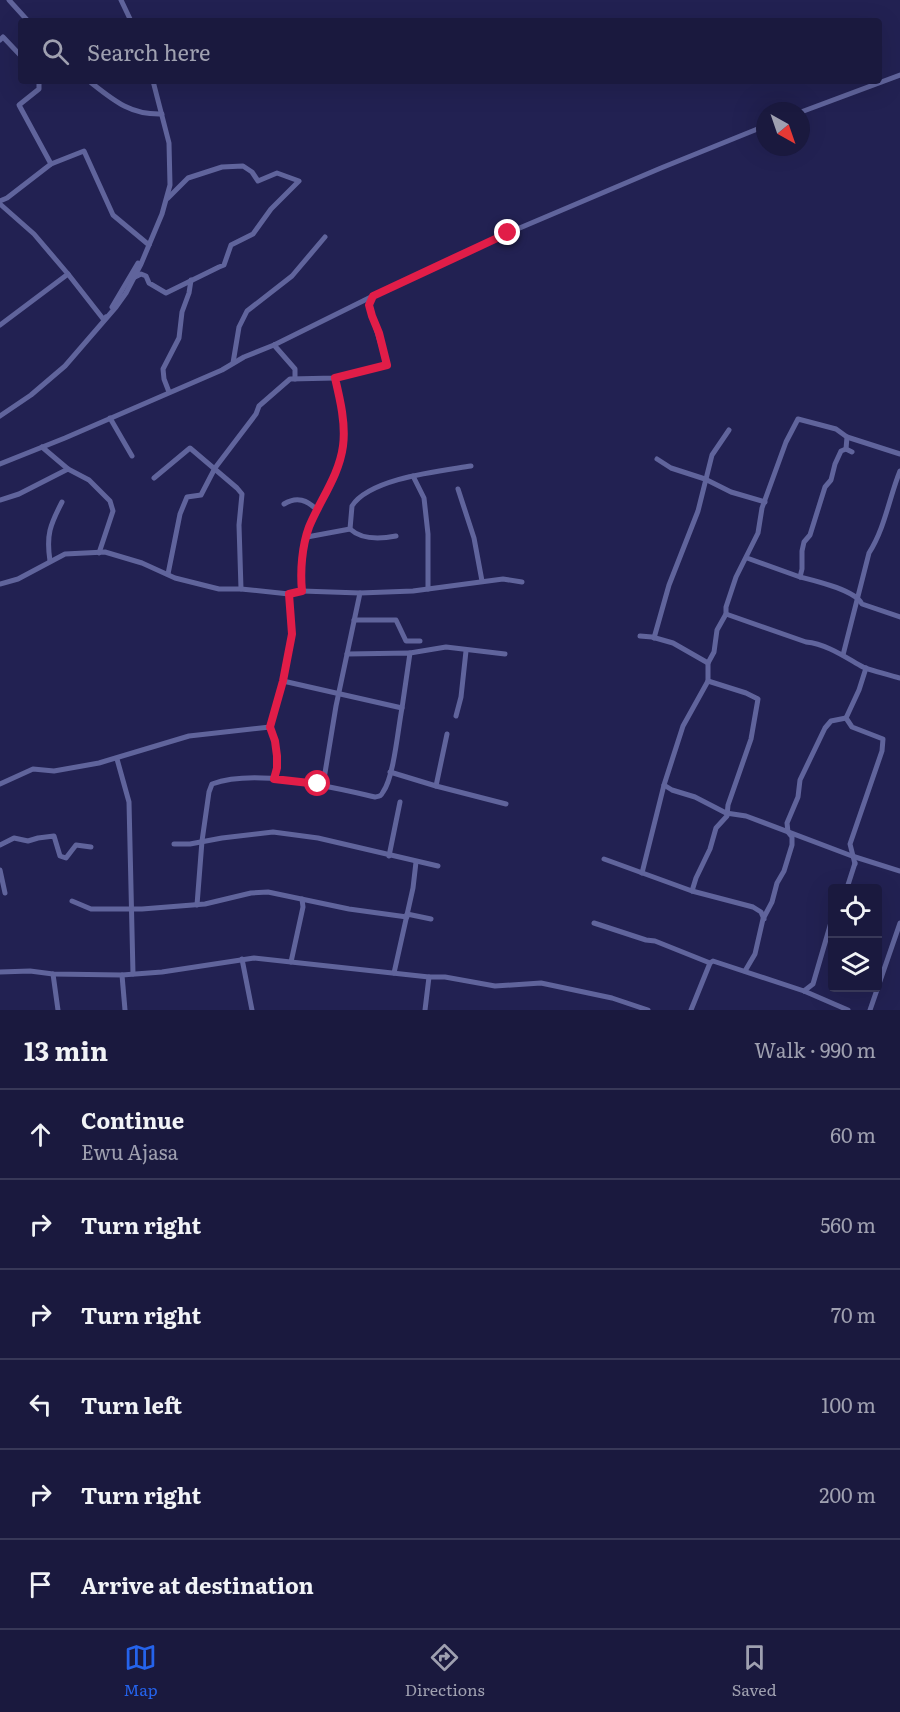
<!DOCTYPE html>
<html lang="en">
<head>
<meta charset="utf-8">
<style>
  :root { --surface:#1a193e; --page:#272649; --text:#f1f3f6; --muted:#9fa0b0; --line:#383858; --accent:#2563eb }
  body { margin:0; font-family:Literata,serif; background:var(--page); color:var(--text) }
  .controls { position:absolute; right:18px; bottom:18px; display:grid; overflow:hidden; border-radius:6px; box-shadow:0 6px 24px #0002 }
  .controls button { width:54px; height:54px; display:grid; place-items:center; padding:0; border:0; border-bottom:2px solid var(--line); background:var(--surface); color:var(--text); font:30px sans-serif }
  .compass { position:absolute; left:756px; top:102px; width:54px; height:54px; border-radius:50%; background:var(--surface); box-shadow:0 6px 24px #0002; rotate:140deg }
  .stop { position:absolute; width:18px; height:18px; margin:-14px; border:4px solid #e11d48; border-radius:50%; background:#fff }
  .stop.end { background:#e11d48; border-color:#fff; box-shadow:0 2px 6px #0008 }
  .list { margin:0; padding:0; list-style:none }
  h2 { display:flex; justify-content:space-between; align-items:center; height:78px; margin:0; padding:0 24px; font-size:26px }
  h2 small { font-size:20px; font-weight:400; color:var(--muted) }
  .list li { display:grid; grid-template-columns:39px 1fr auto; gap:18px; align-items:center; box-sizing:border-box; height:90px; padding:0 24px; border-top:2px solid var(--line) }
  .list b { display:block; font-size:22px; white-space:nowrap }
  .list p { margin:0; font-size:20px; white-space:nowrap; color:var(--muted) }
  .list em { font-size:20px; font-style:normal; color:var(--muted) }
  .icon { flex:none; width:33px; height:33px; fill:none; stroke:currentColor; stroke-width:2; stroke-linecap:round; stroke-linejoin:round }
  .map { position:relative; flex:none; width:900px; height:1010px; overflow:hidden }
  .search { position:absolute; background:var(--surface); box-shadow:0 6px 24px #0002; left:18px; right:18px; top:18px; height:66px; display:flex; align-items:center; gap:15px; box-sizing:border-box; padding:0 21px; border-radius:6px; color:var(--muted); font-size:22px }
  .sheet { height:618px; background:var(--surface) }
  nav { display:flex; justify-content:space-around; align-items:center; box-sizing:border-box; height:84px; border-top:2px solid var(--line); background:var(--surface); font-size:16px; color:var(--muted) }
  nav a { display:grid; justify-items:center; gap:3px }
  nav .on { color:var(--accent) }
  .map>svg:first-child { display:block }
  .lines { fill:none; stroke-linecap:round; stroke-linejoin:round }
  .minor { stroke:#60649c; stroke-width:5 }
  .route { stroke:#e11d48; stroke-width:8 }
</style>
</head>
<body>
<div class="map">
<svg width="900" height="1010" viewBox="0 0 900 1010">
  <rect width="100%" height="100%" fill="#222152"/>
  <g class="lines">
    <g class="minor">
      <path d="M9,0l19,21"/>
      <path d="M121,0l10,21"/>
      <path d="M0,40l3,-3 18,19"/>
      <path d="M39,81v8l-20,16 32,59"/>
      <path d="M89,81c24,19 41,34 73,33"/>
      <path d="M801,112l99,-37"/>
      <path d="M0,201l7,-3 44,-34 33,-13 29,64 36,30"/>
      <path d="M0,204l34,30 34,40 -68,51"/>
      <path d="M68,274l36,46 2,-3"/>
      <path d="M135,277l6,-3 5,2 3,7 17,10 53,-26 5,-2 7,-20 22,-11 18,-25 28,-28 -22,-8 -19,8 -6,-9 -9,-6 -21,1 -34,11 -20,20"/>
      <path d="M112,307l26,-44"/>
      <path d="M274,345l21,24v10"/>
      <path d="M233,363l6,-36 8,-16 45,-35 33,-39"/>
      <path d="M169,392l-5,-13 -1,-10 16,-31 3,-26 7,-19 2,-13"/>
      <path d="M0,416l31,-21 34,-29 51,-59 10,-14 15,-29 21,-50 8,-29 -1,-42 -16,-62"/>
      <path d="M110,418l22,38"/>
      <path d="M847,437l53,17"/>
      <path d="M42,447l26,22 21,11 21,21 3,10 -14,42"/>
      <path d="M846,449l1,-12 -11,-8 -38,-10 -12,23 -24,66 -4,25 -22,44 -10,30v7l-9,16 -3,22 -6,11v18l-25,45 -19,59 8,5 23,7 31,16 20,3 106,40 48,15"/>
      <path d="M852,452l-6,-3 -5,2 -6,13 -4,16 -6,7 -15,48 -6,7 -2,9v18l-2,8c16,4 55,13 62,27l38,13"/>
      <path d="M657,459l14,9 34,11 26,13 34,10"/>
      <path d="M0,464l65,-26 157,-68 22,-13 30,-12 99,-49 135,-63 153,-65 104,-42"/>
      <path d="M413,476l11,22 4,36v55"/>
      <path d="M154,478l36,-30 47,40 5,6 -3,31 2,64"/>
      <path d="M458,489l16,49 8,43"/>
      <path d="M0,500l19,-6 49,-25"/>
      <path d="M284,504c13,-8 23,-4 33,6"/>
      <path d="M350,529l2,-23c18,-28 89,-35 119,-40"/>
      <path d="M307,537l43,-8c12,11 31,10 46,7"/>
      <path d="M747,558l53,19"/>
      <path d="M50,561c-4,-26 0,-36 12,-59"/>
      <path d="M168,574l12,-60 7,-17 14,-2 14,-27 41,-54 3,-8 31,-27 45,-1 52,-13 -18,-60 4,-9"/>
      <path d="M0,584l18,-5 47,-25 40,-2 37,11 33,15 44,11h22l48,5 13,-3c-1,-20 0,-45 7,-64 11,-27 30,-51 34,-81 3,-22 -4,-47 -8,-68"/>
      <path d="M302,591l58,2"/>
      <path d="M726,614l80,28c21,2 39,15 57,25 6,3 30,9 37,11"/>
      <path d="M354,620h42l10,21h14"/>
      <path d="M640,636l12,1 21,6 35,20"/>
      <path d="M654,638l15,-53 29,-74 14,-56 17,-25"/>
      <path d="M410,653l36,-6 59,7"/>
      <path d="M347,654l63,-1 -8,55"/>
      <path d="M843,655l26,-102c16,-25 20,-55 31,-82"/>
      <path d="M456,716l5,-19 5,-46"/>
      <path d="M846,718l6,9 31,12 -1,12 -32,93 5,20"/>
      <path d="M846,718l13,-28 7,-22"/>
      <path d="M117,759l12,43 4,172"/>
      <path d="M390,772l46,14 70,18"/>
      <path d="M274,779l3,-11v-12l-2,-16 -5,-13 13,-46 9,-47 -3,-40"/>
      <path d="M0,784l33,-15 21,2 45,-8 90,-27 81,-9"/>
      <path d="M323,785l13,-79 24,-113 53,-2 90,-12 19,3"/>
      <path d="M436,786l11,-52"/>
      <path d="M174,844h16l32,-6 51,-6 45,6 120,28"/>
      <path d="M0,845l14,-7 14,3 10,-3 16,-2 6,20 6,2 10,-13 15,2"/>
      <path d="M389,856l11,-54"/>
      <path d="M604,859l88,32 61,16 8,5 3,7"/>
      <path d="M0,870l5,23"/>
      <path d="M642,873l22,-88"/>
      <path d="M847,888l8,-25"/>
      <path d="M692,891l4,-13 14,-29 6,-21 11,-12 1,-11 23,-66 7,-40 -12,-6 -38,-12"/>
      <path d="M72,901l19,8h51l63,-5 46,-11 17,-1 81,17 58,8"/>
      <path d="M197,905l5,-64 7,-49 3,-8c44,-16 119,3 163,13 5,-1 6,-1 8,-5 11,-15 15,-64 19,-84l-119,-27"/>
      <path d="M407,914l24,5"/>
      <path d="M594,923l52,17 9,1 55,22"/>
      <path d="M242,959l10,51"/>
      <path d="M291,962l12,-55 -1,-8"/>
      <path d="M745,971l10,-17 8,-35 9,-17 5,-19 7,-12 8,-26v-8l-4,-5 -1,-9 11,-26 2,-17 25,-52 6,-7 15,-3"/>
      <path d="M0,972l30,-1 23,3 69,1 40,-3 92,-14 175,19h16l50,9 46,-3 71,15 36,12"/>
      <path d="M394,973l19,-85 3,-26"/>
      <path d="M53,974l5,36"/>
      <path d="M122,975l3,35"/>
      <path d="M804,991l9,-7 19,-65"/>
      <path d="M425,1010l4,-33"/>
      <path d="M691,1010l19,-47 3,-2 91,30 44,19"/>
      <path d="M870,1010l30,-87"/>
    </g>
  </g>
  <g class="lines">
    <path class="route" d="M318,784l-44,-5 3,-11v-12l-2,-15 -5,-14 13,-46 9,-47 -3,-40 13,-3c-2,-20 0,-45 7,-64 11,-27 30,-51 34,-81 3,-22 -3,-47 -8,-68l52,-13 -8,-32 -7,-17 -3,-11 4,-9 135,-63"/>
  </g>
</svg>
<div class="controls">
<button><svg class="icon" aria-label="locate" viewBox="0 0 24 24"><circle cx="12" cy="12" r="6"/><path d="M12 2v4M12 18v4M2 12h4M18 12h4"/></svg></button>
<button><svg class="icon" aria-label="layers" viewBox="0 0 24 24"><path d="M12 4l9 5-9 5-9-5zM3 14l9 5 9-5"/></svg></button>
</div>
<svg class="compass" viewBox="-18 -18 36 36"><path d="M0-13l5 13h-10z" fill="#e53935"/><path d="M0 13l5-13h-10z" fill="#9fa0b0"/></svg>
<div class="stop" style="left:318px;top:784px"></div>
<div class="stop end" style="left:508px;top:233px"></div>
<div class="search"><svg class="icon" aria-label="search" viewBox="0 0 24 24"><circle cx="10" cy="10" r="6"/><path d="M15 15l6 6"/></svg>Search here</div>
</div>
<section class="sheet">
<h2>13 min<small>Walk · 990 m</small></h2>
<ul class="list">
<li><svg class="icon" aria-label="ahead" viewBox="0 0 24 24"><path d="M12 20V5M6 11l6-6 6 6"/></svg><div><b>Continue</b><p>Ewu Ajasa</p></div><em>60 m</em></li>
<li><svg class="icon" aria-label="right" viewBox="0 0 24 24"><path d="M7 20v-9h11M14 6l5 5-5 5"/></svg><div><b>Turn right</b></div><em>560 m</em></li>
<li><svg class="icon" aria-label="right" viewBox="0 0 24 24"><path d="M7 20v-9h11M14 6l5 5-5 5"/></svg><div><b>Turn right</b></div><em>70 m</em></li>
<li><svg class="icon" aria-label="left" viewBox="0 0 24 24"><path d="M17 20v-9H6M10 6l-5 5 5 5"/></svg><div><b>Turn left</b></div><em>100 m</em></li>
<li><svg class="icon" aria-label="right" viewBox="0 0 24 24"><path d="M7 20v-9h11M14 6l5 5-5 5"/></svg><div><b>Turn right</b></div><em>200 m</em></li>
<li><svg class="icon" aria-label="arrive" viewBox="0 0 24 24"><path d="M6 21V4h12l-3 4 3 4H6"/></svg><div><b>Arrive at destination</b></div></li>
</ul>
</section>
<nav>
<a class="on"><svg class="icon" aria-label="map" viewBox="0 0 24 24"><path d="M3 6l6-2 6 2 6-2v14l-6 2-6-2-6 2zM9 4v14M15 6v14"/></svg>Map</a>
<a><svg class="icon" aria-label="directions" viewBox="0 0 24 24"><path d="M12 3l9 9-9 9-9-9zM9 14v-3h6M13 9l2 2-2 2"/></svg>Directions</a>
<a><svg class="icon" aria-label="saved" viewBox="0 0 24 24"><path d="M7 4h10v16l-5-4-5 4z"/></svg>Saved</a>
</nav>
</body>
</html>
